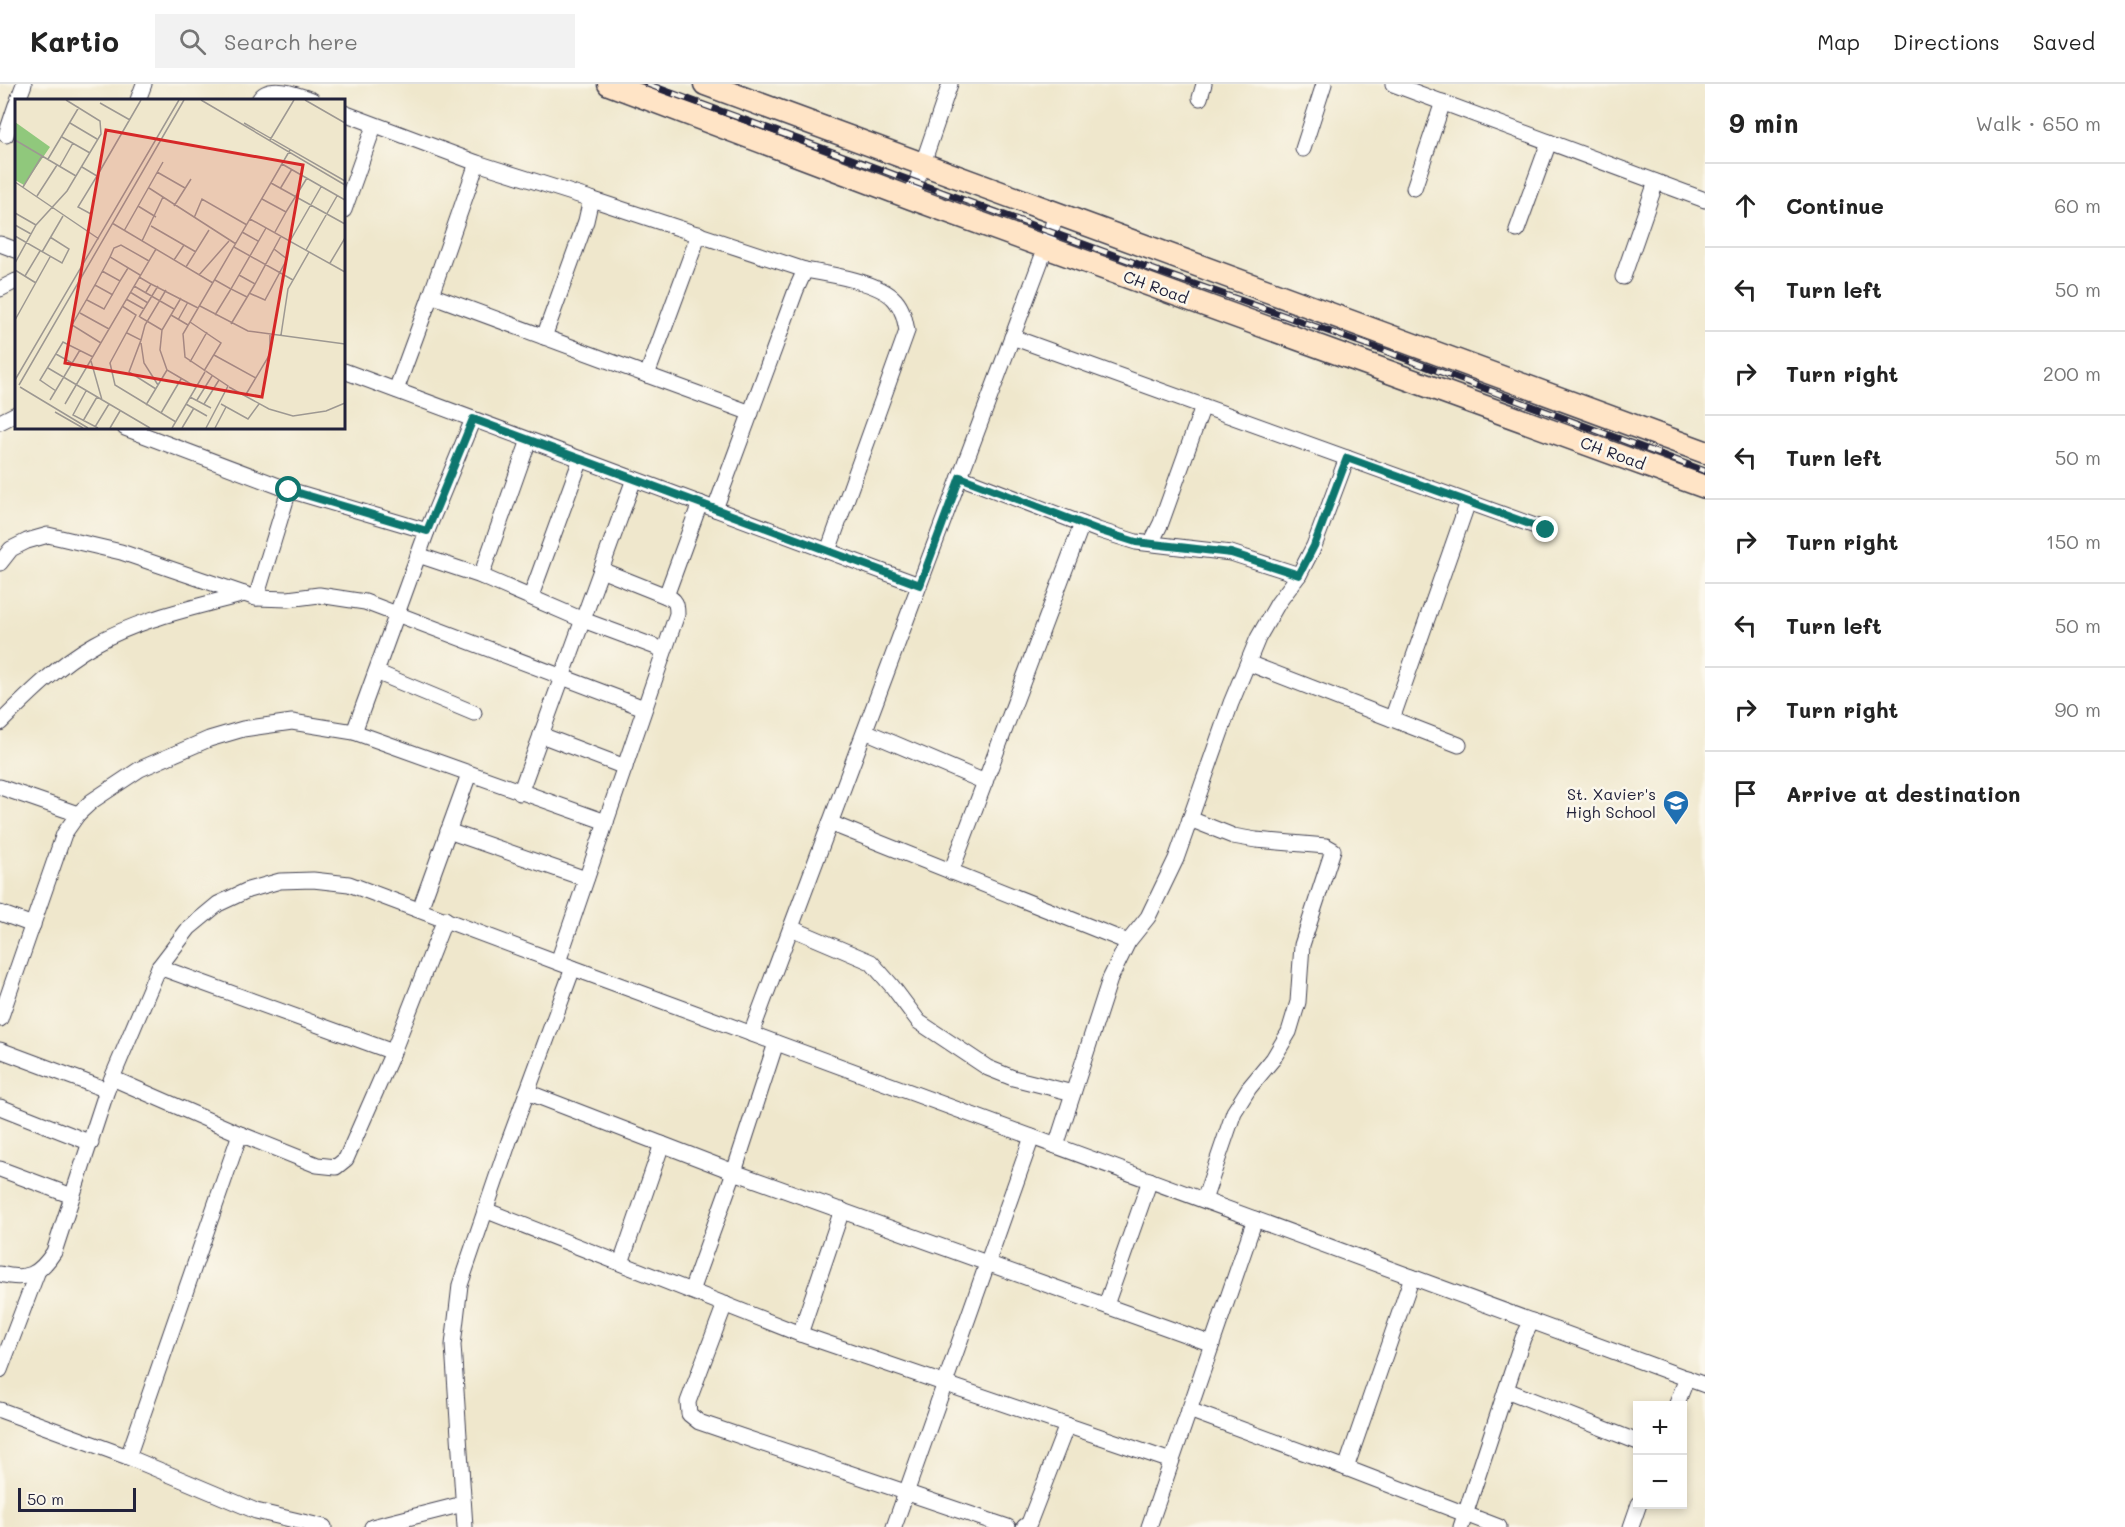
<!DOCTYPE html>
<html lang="en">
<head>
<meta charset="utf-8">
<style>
  :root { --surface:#fff; --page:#f2f2f2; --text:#222; --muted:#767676; --line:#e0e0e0 }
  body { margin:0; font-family:Mali,sans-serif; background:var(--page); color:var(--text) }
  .controls { position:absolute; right:18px; bottom:18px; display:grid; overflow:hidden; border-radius:0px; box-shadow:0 3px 9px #0003 }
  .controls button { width:54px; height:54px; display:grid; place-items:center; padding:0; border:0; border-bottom:2px solid var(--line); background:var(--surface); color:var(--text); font:30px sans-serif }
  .scale { position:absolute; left:18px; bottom:15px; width:118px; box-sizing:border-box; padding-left:6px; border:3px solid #22223b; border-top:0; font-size:16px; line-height:21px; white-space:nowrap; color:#22223b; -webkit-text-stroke:4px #fbf7ec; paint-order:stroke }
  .stop { position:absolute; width:18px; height:18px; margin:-14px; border:4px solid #0f766e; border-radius:50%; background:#fff }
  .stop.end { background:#0f766e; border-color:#fff; box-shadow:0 2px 6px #0008 }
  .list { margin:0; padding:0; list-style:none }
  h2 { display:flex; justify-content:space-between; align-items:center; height:78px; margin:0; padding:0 24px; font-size:26px }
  h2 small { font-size:20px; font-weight:400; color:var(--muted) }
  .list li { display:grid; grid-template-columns:39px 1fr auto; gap:18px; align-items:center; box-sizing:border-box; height:84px; padding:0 24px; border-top:2px solid var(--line) }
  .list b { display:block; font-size:22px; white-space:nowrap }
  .list em { font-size:20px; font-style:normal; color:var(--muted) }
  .icon { flex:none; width:33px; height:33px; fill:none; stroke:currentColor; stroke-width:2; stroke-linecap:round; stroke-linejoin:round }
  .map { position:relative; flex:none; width:1705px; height:1443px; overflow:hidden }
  header { display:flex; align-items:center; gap:36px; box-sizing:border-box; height:84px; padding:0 30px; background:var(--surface); border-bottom:2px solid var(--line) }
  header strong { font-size:28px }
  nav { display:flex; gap:33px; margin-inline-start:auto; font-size:21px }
  .search { width:420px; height:54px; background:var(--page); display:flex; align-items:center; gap:15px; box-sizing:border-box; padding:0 21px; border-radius:0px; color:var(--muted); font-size:22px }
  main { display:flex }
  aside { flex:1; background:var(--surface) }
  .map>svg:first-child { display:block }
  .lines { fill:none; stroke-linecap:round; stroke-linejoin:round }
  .street-casing { stroke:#414051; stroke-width:17 }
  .secondary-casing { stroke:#414051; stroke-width:25 }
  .street { stroke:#fff; stroke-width:15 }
  .secondary { stroke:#ffe4c6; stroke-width:22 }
  .rail-casing { stroke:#22223b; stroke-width:7 }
  .rail { stroke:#fbf7ec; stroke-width:4.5; stroke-dasharray:14; stroke-linecap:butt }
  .route { stroke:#0f766e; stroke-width:8 }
  .labels { text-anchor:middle; stroke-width:5; stroke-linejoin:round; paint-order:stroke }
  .street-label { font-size:16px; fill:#22223b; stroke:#fbf7ec }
  .poi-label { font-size:16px; fill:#22223b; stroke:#fbf7ec; text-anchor:end }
  .inset-road { fill:none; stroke:#9d9892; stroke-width:1.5 }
  .view { fill:#d62828; fill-opacity:0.15; stroke:#d62828; stroke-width:3 }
  .inset-edge { fill:none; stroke:#22223b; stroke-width:3 }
</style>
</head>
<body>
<header>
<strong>Kartio</strong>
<div class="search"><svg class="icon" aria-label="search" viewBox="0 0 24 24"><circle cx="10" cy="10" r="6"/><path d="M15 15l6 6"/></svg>Search here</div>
<nav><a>Map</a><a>Directions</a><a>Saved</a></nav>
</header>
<main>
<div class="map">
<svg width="1705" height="1443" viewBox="0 0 1705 1443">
  <rect width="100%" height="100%" fill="#fbf7ec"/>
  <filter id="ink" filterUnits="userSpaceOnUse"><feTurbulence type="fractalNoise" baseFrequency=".0167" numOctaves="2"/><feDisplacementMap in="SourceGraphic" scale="12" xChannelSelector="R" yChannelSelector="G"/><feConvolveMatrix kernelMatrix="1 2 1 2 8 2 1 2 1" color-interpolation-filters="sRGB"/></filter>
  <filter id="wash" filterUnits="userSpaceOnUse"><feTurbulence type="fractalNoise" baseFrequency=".008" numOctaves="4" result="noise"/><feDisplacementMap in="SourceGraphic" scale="24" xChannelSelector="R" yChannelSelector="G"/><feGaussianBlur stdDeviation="1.35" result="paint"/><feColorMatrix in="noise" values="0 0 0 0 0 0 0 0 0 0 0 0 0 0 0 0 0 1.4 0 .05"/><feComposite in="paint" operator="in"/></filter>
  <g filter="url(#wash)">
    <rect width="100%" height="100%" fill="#efe7cc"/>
  </g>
  <g filter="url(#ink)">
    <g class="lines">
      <g class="street-casing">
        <g id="street">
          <path d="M1393,0l312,116"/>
          <path d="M1200,14l4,-14"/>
          <path d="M18,16l6,-16"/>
          <path d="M138,16l6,-16"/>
          <path d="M259,16c9,-16 37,-6 53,0"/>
          <path d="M344,29l133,50 114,36 -5,22 -42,116"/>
          <path d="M6,51l10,-30"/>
          <path d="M1303,65l21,-65"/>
          <path d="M477,79l-46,132 216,80"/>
          <path d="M1414,104l29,-86"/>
          <path d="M911,114l39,-114"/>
          <path d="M591,115l214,71"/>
          <path d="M344,126l30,-84"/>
          <path d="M1517,146l32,-88"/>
          <path d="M699,150l-52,141 104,38"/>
          <path d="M0,160l16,6"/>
          <path d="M1623,193l33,-95"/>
          <path d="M0,205l16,-8"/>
          <path d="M1012,253l534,193"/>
          <path d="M344,287l575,214"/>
          <path d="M396,306l35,-95"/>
          <path d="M0,338l16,-8"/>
          <path d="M125,344l164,62 138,41 46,-112"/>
          <path d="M960,393l138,53 38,12 95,11 68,22"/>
          <path d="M715,425l81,-219 9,-20c24,4 75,12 90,30 8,9 10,20 12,31l-79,220"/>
          <path d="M1151,459l10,-20 42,-117"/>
          <path d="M418,471l63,21 102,44 81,30"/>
          <path d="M0,479l11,-14 16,-8 21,-6 73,17 135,46 33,-108"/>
          <path d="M601,486l65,26 34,-93"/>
          <path d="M481,492l48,-136"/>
          <path d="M531,512l50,-137"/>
          <path d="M256,514l32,1 31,-4 46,7 279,106"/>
          <path d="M1248,579l211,82"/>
          <path d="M376,588l98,41"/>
          <path d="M1392,635l76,-217"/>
          <path d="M0,639c29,-29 59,-59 95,-79 46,-26 99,-36 149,-50"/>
          <path d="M865,647l120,51"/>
          <path d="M354,648l73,-201"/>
          <path d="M541,651l84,32"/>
          <path d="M0,703l78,27"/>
          <path d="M520,709l114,-314"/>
          <path d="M1190,735l43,17 23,4 70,6 7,4 -31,95 -4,57 -9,30 -16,27 -24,29 -15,24 -30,88"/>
          <path d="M830,739l298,119"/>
          <path d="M448,747l138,48"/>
          <path d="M951,788l131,-348"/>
          <path d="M420,825l49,-135"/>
          <path d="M0,829l33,12"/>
          <path d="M791,844l80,34 21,24 27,36 69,46 25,10 60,15"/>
          <path d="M558,878l119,-348c0,-10 -1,-14 -11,-18"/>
          <path d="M159,883l234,85"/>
          <path d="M0,935l64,-185 14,-20 14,-13 48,-32 69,-30 34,-10 49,-7 62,10 252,90"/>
          <path d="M751,950l295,-787 10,-33"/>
          <path d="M0,966l107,40"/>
          <path d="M112,994l128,56 77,31 19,2 10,-8 47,-107 52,-133"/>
          <path d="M527,1008l207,80 42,-129"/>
          <path d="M0,1023l91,36"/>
          <path d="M1056,1062l54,-167 18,-37 20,-25 28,-58 55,-156 27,-65 20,-35 21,-28 15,-29 33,-88"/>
          <path d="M0,1085l72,27"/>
          <path d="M485,1126l315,124"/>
          <path d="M842,1126l-42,124 371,127"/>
          <path d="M621,1179l41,-119"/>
          <path d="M0,1190c27,7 39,1 54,-22l53,-162 52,-123 30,-39 29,-24 30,-14 32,-9 33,-1 36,4 224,84 1132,417"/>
          <path d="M1412,1193l-66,191 153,59"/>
          <path d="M691,1207l43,-119 478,172"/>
          <path d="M725,1220l-37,98 1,12 10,8 309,105"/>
          <path d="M1106,1221l44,-125"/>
          <path d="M0,1286l37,-97"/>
          <path d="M1506,1306l132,52"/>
          <path d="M1676,1322l11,-28"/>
          <path d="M0,1326l128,47 128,54 68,16"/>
          <path d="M1189,1326l157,58"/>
          <path d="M128,1373l112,-323"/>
          <path d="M372,1443l91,-23"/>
          <path d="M465,1443l-12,-182 7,-60 49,-144 64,-173"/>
          <path d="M894,1443l138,-390"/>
          <path d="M1024,1443l5,-4 38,-98"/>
          <path d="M1149,1443l106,-308"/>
          <path d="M1461,1443l62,-189 9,-17"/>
          <path d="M1631,1443l8,-23"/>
        </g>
      </g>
      <g class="secondary-casing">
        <g id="secondary">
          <path d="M609,0l302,114 794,289"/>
          <path d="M705,0l1000,368"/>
        </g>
      </g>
      <use href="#street" class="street"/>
      <use href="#secondary" class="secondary"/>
      <g class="rail-casing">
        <path id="rail" d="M647,0l513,188 222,78 323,121"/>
      </g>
      <use href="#rail" class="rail"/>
    </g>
  </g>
  <g class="lines" filter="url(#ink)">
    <path class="route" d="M289,406l138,41 46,-112 447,166 40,-108 138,53 38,12 95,11 68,22 15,-29 33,-88 199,72"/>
  </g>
  <defs>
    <g id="school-pin" transform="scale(1.35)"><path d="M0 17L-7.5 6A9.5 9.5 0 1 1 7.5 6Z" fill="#1f6fb2" stroke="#fbf7ec"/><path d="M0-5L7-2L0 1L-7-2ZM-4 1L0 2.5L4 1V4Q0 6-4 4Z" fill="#fff"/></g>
  </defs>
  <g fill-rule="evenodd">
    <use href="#school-pin" x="1676" y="719"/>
  </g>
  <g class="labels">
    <g class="street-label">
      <text transform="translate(1156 203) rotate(20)" y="6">CH Road</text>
      <text transform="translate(1613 369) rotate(20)" y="6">CH Road</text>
    </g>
    <g class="poi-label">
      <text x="1656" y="716">St. Xavier's<tspan x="1656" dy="18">High School</tspan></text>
    </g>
  </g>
  <g transform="translate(15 15)">
    <rect width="330" height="330" fill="#efe7cc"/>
    <path d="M0,23l35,25 -26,38 -9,-5z" fill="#90c87c"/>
    <path class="inset-road" d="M186,1l144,85M290,1l40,23M85,4l30,17M55,24l27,16M229,24l101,58M47,38l28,16M0,41l61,36M255,41l24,-40M33,60l31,-52M267,65l63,36M45,67l13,-23M67,68l15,9 -19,31 13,7M142,73l28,16M82,77l44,-76M0,83l84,57M256,84l74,41M8,88l19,-31M134,89l87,56M265,90l12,-20M22,97l20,-31M247,100l24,13 21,-34M123,107l18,11M159,107l17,-27M0,114l21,12M179,119l8,-19 45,26M235,120l95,53M97,124l101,60M0,126l16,9M136,127l45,26M109,132l39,-69M227,133l16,9M260,133l11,-20M0,137l47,27 7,-14 -19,-12M127,142l21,-44M275,142l31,-54M219,148l59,33M291,151l31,-54M27,153l21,-36M159,161l10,-15M0,164l21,-38 31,-34 34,-57 -1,-13 -34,-21M315,164l15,-25M171,168l23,-37M0,171l21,13M87,172l18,10 8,-13M125,176l-30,-18 4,-9 7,-3 28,16M184,176l30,-34M224,176l16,9 26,-48M10,177l15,-25M124,178l12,7 -5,8M200,181l16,9 -16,26M136,185l47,24M80,186l15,-28M119,187l40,23M115,193l18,11M234,194l16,7 22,-41 -13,-10M232,198l-16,-8 35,-61M166,199l-19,32 -2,20 7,20 29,17M111,200l18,10M72,201l17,9 16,-28M107,207l14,9 -26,48 5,22 61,37M185,207l48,25 97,13M65,214l29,16M156,216l17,10M124,218l19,-31M125,218l22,13M0,221l35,-63M163,221l10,-18M175,223l31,21 -17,28M216,225l24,-40M112,234l14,7 -12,32 27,17M266,236l7,-46 21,-37M126,241l4,-15 21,-35M86,244l-29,-18 23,-40 18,10M126,244l3,20 14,22M41,255l16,9M199,256l42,23M76,262l11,39M175,263l17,-30M33,269l102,60M0,281l164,-280M4,286l165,-285M5,288l68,41M214,288l40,22 24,7 33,-5 19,-8M41,292l-16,-11 23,-38 30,15M71,292l-13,24 25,13M230,297l25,-42v-20M175,298l21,11M35,301l30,-50M182,301l15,-24M50,305l91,-155M171,305l21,12M189,305l15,-24M206,305l27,15 11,-15M131,306l21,-35M40,313l28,16M146,314l20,-34M68,322l14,-24M80,328l14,-23M95,329l10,-17M157,329l33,-56M167,329l12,-20M191,329l22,-42 -43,-29 -2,-23 107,-184M200,329l11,-21"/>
    <path class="view" d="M91,31l197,35 -41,232 -197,-34z"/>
    <rect width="330" height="330" class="inset-edge"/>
  </g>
</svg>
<div class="controls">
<button>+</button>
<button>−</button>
</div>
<div class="scale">50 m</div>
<div class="stop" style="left:289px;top:406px"></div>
<div class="stop end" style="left:1546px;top:446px"></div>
</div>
<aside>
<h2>9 min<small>Walk · 650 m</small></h2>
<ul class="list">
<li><svg class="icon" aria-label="ahead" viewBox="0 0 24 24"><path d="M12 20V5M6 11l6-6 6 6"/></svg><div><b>Continue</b></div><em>60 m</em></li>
<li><svg class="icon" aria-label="left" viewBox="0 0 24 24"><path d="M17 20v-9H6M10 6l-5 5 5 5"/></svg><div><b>Turn left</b></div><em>50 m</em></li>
<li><svg class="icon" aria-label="right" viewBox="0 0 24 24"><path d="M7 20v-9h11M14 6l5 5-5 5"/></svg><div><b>Turn right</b></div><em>200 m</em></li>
<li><svg class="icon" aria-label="left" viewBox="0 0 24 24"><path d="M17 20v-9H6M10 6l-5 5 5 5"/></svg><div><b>Turn left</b></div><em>50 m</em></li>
<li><svg class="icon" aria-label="right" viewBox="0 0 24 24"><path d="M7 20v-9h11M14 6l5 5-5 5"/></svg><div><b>Turn right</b></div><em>150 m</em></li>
<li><svg class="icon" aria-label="left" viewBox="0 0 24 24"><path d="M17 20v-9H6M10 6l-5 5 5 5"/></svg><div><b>Turn left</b></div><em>50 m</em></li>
<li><svg class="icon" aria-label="right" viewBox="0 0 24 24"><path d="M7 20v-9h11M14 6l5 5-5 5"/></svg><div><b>Turn right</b></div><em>90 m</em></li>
<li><svg class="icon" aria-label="arrive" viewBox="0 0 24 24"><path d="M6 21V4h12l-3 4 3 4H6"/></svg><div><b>Arrive at destination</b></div></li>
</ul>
</aside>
</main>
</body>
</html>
